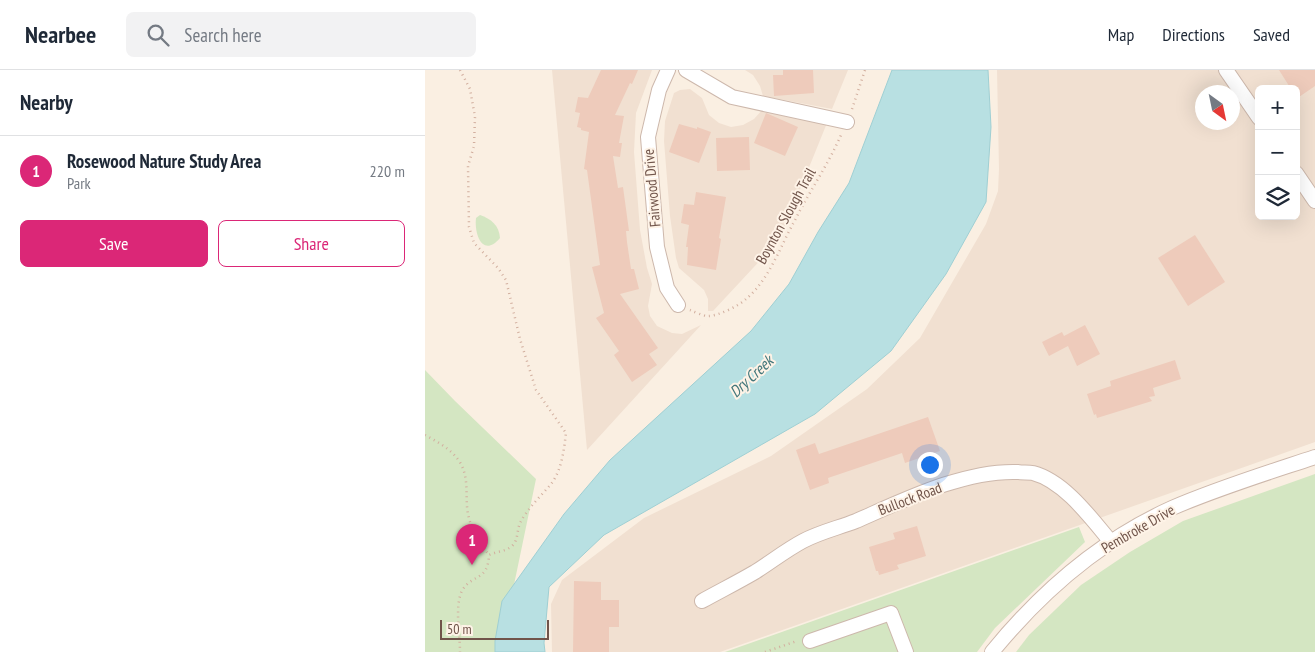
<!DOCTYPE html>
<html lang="en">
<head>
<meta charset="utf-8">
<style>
  :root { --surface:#fff; --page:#f2f2f3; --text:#1f2937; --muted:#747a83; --line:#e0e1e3; --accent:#db2777 }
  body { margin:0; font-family:"PT Sans Narrow",sans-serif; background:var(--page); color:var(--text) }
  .controls { position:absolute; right:15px; top:15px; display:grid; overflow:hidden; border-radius:8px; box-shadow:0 5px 20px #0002 }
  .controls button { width:45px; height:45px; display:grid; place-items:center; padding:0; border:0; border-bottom:1px solid var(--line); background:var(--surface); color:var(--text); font:25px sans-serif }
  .compass { position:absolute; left:770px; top:15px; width:45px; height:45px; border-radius:50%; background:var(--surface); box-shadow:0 5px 20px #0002; rotate:147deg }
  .scale { position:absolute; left:15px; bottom:12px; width:109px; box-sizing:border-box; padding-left:5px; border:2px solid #70544a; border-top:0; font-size:14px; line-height:18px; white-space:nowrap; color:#70544a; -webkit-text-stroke:4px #fef3e7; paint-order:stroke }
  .you { position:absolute; left:504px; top:394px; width:18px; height:18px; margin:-12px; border:4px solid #fff; border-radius:50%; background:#1a73e8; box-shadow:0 0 0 8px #1a73e833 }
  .badge { display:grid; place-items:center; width:32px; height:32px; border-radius:50%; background:var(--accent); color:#fff; font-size:16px; font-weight:700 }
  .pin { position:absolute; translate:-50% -41px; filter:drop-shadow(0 1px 2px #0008) }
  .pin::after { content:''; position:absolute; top:26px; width:18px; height:15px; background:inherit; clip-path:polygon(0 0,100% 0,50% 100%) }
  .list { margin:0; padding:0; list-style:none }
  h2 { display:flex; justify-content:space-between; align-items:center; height:65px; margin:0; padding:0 20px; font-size:21px }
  h2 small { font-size:16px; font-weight:400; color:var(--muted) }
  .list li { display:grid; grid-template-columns:32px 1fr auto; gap:15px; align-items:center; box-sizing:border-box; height:70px; padding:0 20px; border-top:1px solid var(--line) }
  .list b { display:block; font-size:19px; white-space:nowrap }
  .list p { margin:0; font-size:16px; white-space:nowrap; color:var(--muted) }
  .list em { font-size:16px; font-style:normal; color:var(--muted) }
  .actions { display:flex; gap:10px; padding:15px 20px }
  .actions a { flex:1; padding:11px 0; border:1px solid var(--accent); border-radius:8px; text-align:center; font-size:18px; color:var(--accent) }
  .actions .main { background:var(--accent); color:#fff }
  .icon { flex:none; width:28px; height:28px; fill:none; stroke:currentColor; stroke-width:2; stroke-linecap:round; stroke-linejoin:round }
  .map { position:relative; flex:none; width:890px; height:582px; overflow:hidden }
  header { display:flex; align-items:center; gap:30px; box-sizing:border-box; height:70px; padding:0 25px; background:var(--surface); border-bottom:1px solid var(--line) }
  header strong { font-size:24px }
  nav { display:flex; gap:28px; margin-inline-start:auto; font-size:18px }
  .search { width:350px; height:45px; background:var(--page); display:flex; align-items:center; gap:12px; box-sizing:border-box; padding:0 18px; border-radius:8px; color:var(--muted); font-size:19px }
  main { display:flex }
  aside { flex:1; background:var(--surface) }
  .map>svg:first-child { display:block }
  .residential { fill:#f1e0d1; fill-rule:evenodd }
  .green { fill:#d4e6c2 }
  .water { fill:#b8e0e2; stroke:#9fcfd3 }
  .building { fill:#eecbbb }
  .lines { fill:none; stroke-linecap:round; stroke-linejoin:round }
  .minor-casing { stroke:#cdb8ac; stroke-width:16 }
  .path { stroke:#d2af9f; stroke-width:2.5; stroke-dasharray:1 4; stroke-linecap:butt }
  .minor { stroke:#fff; stroke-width:14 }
  .labels { text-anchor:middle; stroke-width:4; stroke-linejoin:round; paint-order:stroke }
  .street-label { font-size:15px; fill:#70544a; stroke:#fef3e7 }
  .water-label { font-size:16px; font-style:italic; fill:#43777b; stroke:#fef3e7 }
</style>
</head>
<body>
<header>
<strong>Nearbee</strong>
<div class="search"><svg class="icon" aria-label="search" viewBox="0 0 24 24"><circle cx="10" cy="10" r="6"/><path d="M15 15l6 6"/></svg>Search here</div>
<nav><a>Map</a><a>Directions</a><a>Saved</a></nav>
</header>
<main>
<aside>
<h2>Nearby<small></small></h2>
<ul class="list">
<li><span class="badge">1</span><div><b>Rosewood Nature Study Area</b><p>Park</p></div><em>220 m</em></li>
</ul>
<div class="actions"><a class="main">Save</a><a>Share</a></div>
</aside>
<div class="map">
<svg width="890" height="582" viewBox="0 0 890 582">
  <rect width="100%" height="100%" fill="#faefe2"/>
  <g class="residential">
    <path d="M127,0h100l-16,43 -2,39 6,78 7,38 5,16 -4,22 2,10 7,10 15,7 10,1 19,-9 -114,125z"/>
    <path d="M320,0h103l-16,39 -69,-13 -3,-10 -7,-11z"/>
    <path d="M572,0h318v372l-595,210h-168l-1,-48 11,-24 82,-62 127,-62 96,-67 53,-51 66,-114 12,-33 1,-22zM834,19h37v127h-37zM778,22h30v30h-30z"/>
    <path d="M265,19l12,9 7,17 10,8 12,4 12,-2 11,-6 9,-10 64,14 -47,116 -67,72h-5v-12l-4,-9 -25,-22 -3,-10 -6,-42 -6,-75 1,-20 9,-28 6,-3z"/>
  </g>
  <g class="green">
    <path d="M55,145c11,4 19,10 20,23 -17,20 -26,-3 -24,-20z"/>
    <path d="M0,300l30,31 81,78 -36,173h-75z"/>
    <path d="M890,404v178h-299l13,-17 52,-50 49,-33 53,-31z"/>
    <path d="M654,457l6,15 -90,86 -18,24h-252z"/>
  </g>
  <path class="water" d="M467,0h96l3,57 -5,75 -40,72 -55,77 -76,63 -211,121 -55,52 -5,56 1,9h-50v-11l7,-40 62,-87 46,-54 141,-129 38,-47 29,-52 31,-49z"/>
  <g class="building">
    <path d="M176,0h37l-6,14 -2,-1 -15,32 9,1 -5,27h3l-2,14 -7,-1 5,32 5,-1 6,44h-3l1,11 4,27h3l5,20 -19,5 38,54 -9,6 8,11 -25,17 -18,-27 5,-4 -23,-33 8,-5 -12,-46 8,-2 -13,-95 -3,-1 5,-37 -8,-2v-2l-4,-1 3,-14 -5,-1 3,-15 10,1z"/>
    <path d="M358,0h30l1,23 -40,3 -1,-21h10z"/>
    <path d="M854,0h36v16l-19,13v-10h-5z"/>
    <path d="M341,43l32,14 -13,29 -31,-13z"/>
    <path d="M254,54l18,5v-2l14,5 -12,31 -30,-11z"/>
    <path d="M324,67l1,33 -33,1 -1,-33z"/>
    <path d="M271,122l30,5 -7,41 2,1 -5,31 -29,-5 1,-18h-2l3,-22 -8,-2 3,-19 10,1z"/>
    <path d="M770,165l30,47 -37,24 -30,-48z"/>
    <path d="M660,255l15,29 -23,12 -9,-20 -19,10 -7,-14 20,-10 2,4z"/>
    <path d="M750,290l6,19 -28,9 2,8 -6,1 3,4 -55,17 -1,-4 -2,1 -7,-21 24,-8 -1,-5z"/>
    <path d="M503,347l12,34 -35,12 -3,-10 -74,25 1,5 -19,7 -14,-40 19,-7 4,11z"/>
    <path d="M492,456l9,30 -29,9 2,4 -20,6 -1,-4h-2l-7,-24 26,-8 -2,-6z"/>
    <path d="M149,511l27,1v18h18v27h-10v25h-36z"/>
  </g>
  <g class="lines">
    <g class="minor-casing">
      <g id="minor">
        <path d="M243,0l-9,20 -11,47 9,110 10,41 11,17"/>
        <path d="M261,0l46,27 115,25"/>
        <path d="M801,0l33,48"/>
        <path d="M871,103l19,28"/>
        <path d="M277,531c18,-10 36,-19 53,-29 16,-10 31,-22 48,-31 17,-9 35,-13 53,-20 48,-21 108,-51 162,-49 4,1 10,0 15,1 31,8 58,45 78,69"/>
        <path d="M385,571l81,-28 15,39"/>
        <path d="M567,582c49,-60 109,-112 180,-144 46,-20 95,-35 143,-51"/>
      </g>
    </g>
    <g class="path">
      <path d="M35,0l10,19 5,28 -1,29 -6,20 1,61 5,16 24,25 8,12 14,59 16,51 30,43c-2,16 -4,37 -15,51 -10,12 -24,25 -31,39 -3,7 -2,17 -7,22 -7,7 -16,6 -24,10 -1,28 -19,18 -28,38 -6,16 -1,42 -1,59"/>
      <path d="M427,39l13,-39"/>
      <path d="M265,240c5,2 13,6 18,6 10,0 31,-10 38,-17 23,-19 34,-52 48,-77 15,-30 34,-57 47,-87"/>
      <path d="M0,365c13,7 28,15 36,29 7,14 5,27 6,42 1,18 11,35 22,49"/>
      <path d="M340,582l32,-11"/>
    </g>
    <use href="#minor" class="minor"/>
  </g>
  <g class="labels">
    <g class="street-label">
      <text transform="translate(227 118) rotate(-95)" y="5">Fairwood Drive</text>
      <text transform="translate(361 146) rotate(-61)" y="5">Boynton Slough Trail</text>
      <text transform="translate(485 429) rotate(-21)" y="5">Bullock Road</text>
      <text transform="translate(713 459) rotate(-30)" y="5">Pembroke Drive</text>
    </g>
    <g class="water-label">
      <text transform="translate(326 306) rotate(-43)" y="6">Dry Creek</text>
    </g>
  </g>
</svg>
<div class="controls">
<button>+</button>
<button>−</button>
<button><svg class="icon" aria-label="layers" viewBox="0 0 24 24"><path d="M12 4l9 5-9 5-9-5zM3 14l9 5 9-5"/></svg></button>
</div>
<svg class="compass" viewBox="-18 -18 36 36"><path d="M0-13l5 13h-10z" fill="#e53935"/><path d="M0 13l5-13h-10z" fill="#747a83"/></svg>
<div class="scale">50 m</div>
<div class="you"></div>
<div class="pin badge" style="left:47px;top:495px">1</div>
</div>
</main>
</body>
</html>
